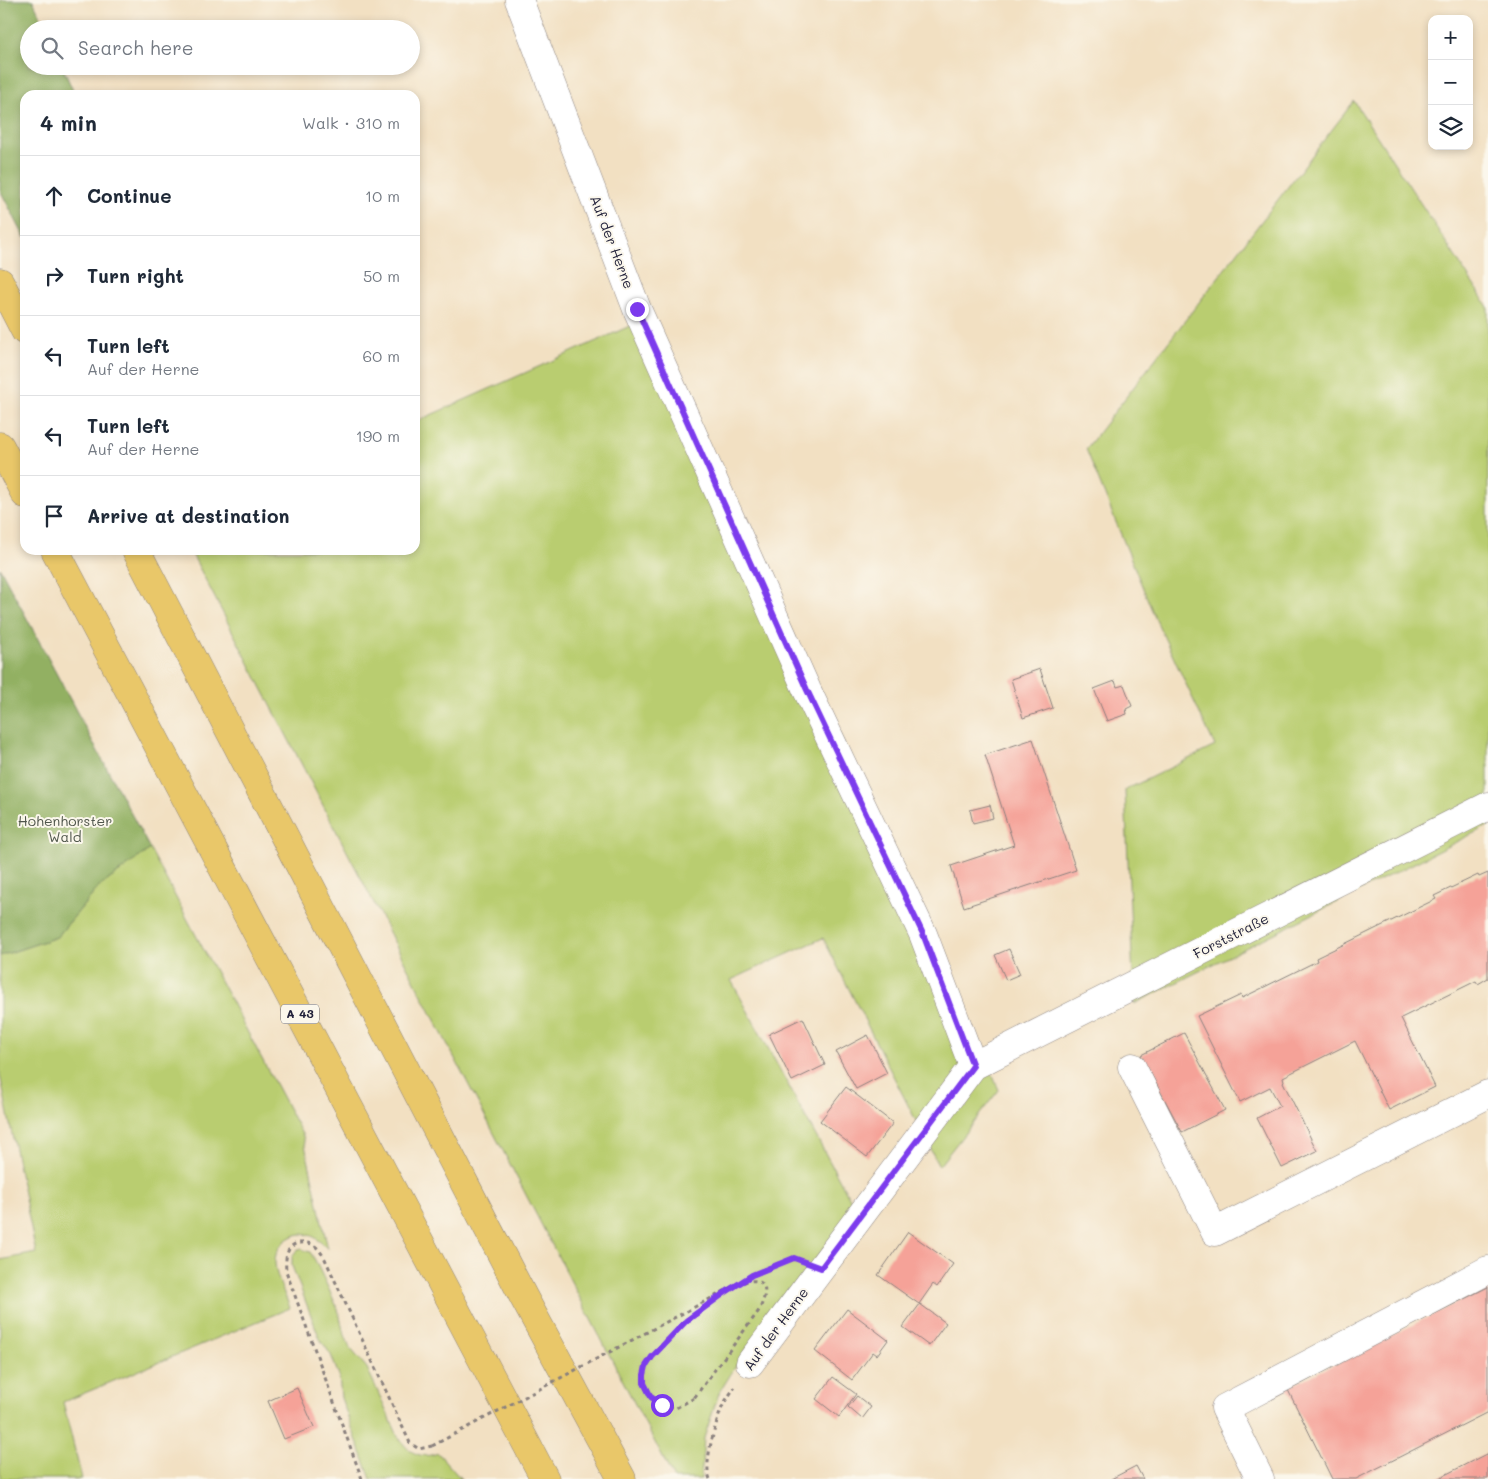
<!DOCTYPE html>
<html lang="en">
<head>
<meta charset="utf-8">
<style>
  :root { --surface:#fff; --page:#f6f6f7; --text:#1f2937; --muted:#747a83; --line:#e0e1e3 }
  body { margin:0; font-family:Mali,sans-serif; background:var(--page); color:var(--text) }
  .controls { position:absolute; right:15px; top:15px; display:grid; overflow:hidden; border-radius:10px; box-shadow:0 2px 8px #0003 }
  .controls button { width:45px; height:45px; display:grid; place-items:center; padding:0; border:0; border-bottom:1px solid var(--line); background:var(--surface); color:var(--text); font:25px sans-serif }
  .stop { position:absolute; width:15px; height:15px; margin:-11px; border:4px solid #7c3aed; border-radius:50%; background:#fff }
  .stop.end { background:#7c3aed; border-color:#fff; box-shadow:0 1px 5px #0008 }
  .list { margin:0; padding:0; list-style:none }
  h2 { display:flex; justify-content:space-between; align-items:center; height:65px; margin:0; padding:0 20px; font-size:21px }
  h2 small { font-size:16px; font-weight:400; color:var(--muted) }
  .list li { display:grid; grid-template-columns:32px 1fr auto; gap:15px; align-items:center; box-sizing:border-box; height:80px; padding:0 20px; border-top:1px solid var(--line) }
  .list b { display:block; font-size:19px; white-space:nowrap }
  .list p { margin:0; font-size:16px; white-space:nowrap; color:var(--muted) }
  .list em { font-size:16px; font-style:normal; color:var(--muted) }
  .icon { flex:none; width:28px; height:28px; fill:none; stroke:currentColor; stroke-width:2; stroke-linecap:round; stroke-linejoin:round }
  .map { position:relative; flex:none; width:1488px; height:1479px; overflow:hidden }
  .search { position:absolute; background:var(--surface); box-shadow:0 2px 8px #0003; left:20px; top:20px; width:400px; height:55px; display:flex; align-items:center; gap:12px; box-sizing:border-box; padding:0 18px; border-radius:28px; color:var(--muted); font-size:19px }
  .panel { position:absolute; background:var(--surface); box-shadow:0 2px 8px #0003; left:20px; top:90px; width:400px; height:465px; border-radius:15px }
  .map>svg:first-child { display:block }
  .green { fill:#b9cd70; stroke:#6e7856 }
  .forest { fill:#92b062; stroke:#5a694e }
  .building { fill:#f5a298 }
  .lines { fill:none; stroke-linecap:round; stroke-linejoin:round }
  .minor-casing { stroke:#8a817e; stroke-width:29 }
  .highway-casing { stroke:#8a817e; stroke-width:29 }
  .path { stroke:#8a817e; stroke-width:3; stroke-dasharray:4 4; stroke-linecap:butt }
  .minor { stroke:#fff; stroke-width:28 }
  .highway { stroke:#e9c769; stroke-width:28 }
  .path-bridge { stroke:#8a817e; stroke-width:3; stroke-dasharray:4 4; stroke-linecap:butt }
  .route { stroke:#7c3aed; stroke-width:6 }
  .labels { text-anchor:middle; stroke-width:4; stroke-linejoin:round; paint-order:stroke }
  .shield { fill:#fbf7ec; stroke:#636270; stroke-width:1 }
  .shield-label { font-size:12px; font-weight:bold; fill:#22223b }
  .street-label { font-size:14px; fill:#22223b; stroke:#fbf7ec }
  .park-label { font-size:14px; fill:#4f554b; stroke:#fbf7ec }
</style>
</head>
<body>
<div class="map">
<svg width="1488" height="1479" viewBox="0 0 1488 1479">
  <rect width="100%" height="100%" fill="#fbf7ec"/>
  <filter id="ink" filterUnits="userSpaceOnUse"><feTurbulence type="fractalNoise" baseFrequency=".02" numOctaves="2"/><feDisplacementMap in="SourceGraphic" scale="10" xChannelSelector="R" yChannelSelector="G"/><feConvolveMatrix kernelMatrix="1 2 1 2 8 2 1 2 1" color-interpolation-filters="sRGB"/></filter>
  <filter id="wash" filterUnits="userSpaceOnUse"><feTurbulence type="fractalNoise" baseFrequency=".0096" numOctaves="4" result="noise"/><feDisplacementMap in="SourceGraphic" scale="20" xChannelSelector="R" yChannelSelector="G"/><feGaussianBlur stdDeviation="1.12" result="paint"/><feColorMatrix in="noise" values="0 0 0 0 0 0 0 0 0 0 0 0 0 0 0 0 0 1.4 0 .05"/><feComposite in="paint" operator="in"/></filter>
  <g filter="url(#wash)">
    <rect width="100%" height="100%" fill="#f2e0c2"/>
    <g class="green">
      <path d="M1354,101l134,206v519l-354,178 -9,-214 90,-44 -59,-126 -70,-171z"/>
      <path d="M648,318l280,610 71,162 -60,76 -116,-228 -92,42 124,228 -108,140 -28,45 -15,45 -3,41h-27l-484,-929h225v-128z"/>
      <path d="M150,849l153,287 25,113c-6,-5 -11,-12 -19,-14 -17,-5 -35,11 -34,28 1,15 10,31 15,45l-227,94 19,77h-82v-219l36,-7 -36,-178v-119l57,-19 42,-50z"/>
      <path d="M302,1249l8,3 5,8 23,49 5,21 7,18 17,20 31,68c9,16 22,24 40,17l23,26h-90l-30,-81 -2,-22 -8,-21 -11,-16 -28,-73v-9l4,-6z"/>
    </g>
    <g class="forest">
      <path d="M0,0h33l13,29h-17v37h33l13,29h-50v143l-25,-48z"/>
      <path d="M0,568l150,281 -51,38 -42,50 -57,19z"/>
    </g>
    <g id="blocks">
      <g class="building">
        <path d="M1040,669l13,39 -30,10 -12,-39z"/>
        <path d="M1115,681l2,6 7,-2 8,21 -6,3 1,5 -20,7 -13,-32z"/>
        <path d="M1033,739l43,131 -112,37 -13,-41 63,-21 -29,-90z"/>
        <path d="M990,805l3,13 -20,5 -3,-13z"/>
        <path d="M1488,873v105l-10,6 -2,-3 -75,37 34,69 -46,23 -34,-69 -72,36 1,4 -1,1 34,69 -35,17 -25,-50 23,-12 -10,-19 -30,15 -43,-86 44,-21 1,3 75,-37 -1,-3 120,-59 -2,-3 44,-21 1,2z"/>
        <path d="M1009,949l11,25 -14,6 -11,-25z"/>
        <path d="M803,1018l22,47 -33,16 -23,-47z"/>
        <path d="M1184,1033l41,77 -43,22 -41,-77z"/>
        <path d="M868,1035l19,38 -31,16 -20,-37z"/>
        <path d="M846,1087l47,36 -26,34 -47,-36z"/>
        <path d="M908,1232l45,32 -16,23 -4,-3 -14,20 -41,-29z"/>
        <path d="M1488,1287v125l-132,67h-24l-45,-91z"/>
        <path d="M920,1304l26,19 -17,23 -26,-19z"/>
        <path d="M847,1309l41,31 -11,15 -4,-3 -21,28 -37,-29z"/>
        <path d="M833,1377l23,17 -17,23 -23,-18z"/>
        <path d="M297,1388l17,39 -30,12 -16,-38z"/>
        <path d="M857,1396l14,11 -9,12 -14,-12z"/>
        <path d="M1488,1453v26h-51z"/>
        <path d="M1136,1466l7,13h-32z"/>
      </g>
    </g>
  </g>
  <g filter="url(#ink)">
    <use href="#blocks" fill-opacity="0" stroke="#8a817e" stroke-width="1"/>
    <g class="lines">
      <g class="minor-casing">
        <g id="minor">
          <path d="M519,0l118,309 170,381 116,244 50,132"/>
          <path d="M1132,1067l83,165 273,-138"/>
          <path d="M750,1363l223,-297 515,-260"/>
          <path d="M1260,1479l-35,-71 263,-138"/>
        </g>
      </g>
      <g class="highway-casing">
        <g id="highway">
          <path d="M0,282l25,49"/>
          <path d="M0,446l25,48"/>
          <path d="M55,550l490,929"/>
          <path d="M136,550l388,748 98,181"/>
        </g>
      </g>
      <g class="path">
        <path d="M694,1398l-18,10 -14,-3 -11,-8 -7,-14v-8l2,-9 6,-9 34,-36 37,-27 29,-19 39,-16"/>
        <path d="M362,1479l-76,-208c-1,-12 0,-27 14,-28 5,-1 11,0 15,3 4,3 7,8 10,13l85,184 9,6 13,-3"/>
        <path d="M710,1479c-7,-15 5,-53 11,-69 3,-8 9,-16 14,-23"/>
      </g>
      <use href="#minor" class="minor"/>
      <use href="#highway" class="highway"/>
      <path class="path-bridge" d="M432,1446l306,-162c28,-10 33,4 20,28l-64,86"/>
    </g>
  </g>
  <g class="lines" filter="url(#ink)">
    <path class="route" d="M637,309l170,381 116,244 50,132 -152,202 -27,-10 -42,17 -29,19 -37,27 -34,36 -6,9 -2,9v8l7,14 11,8"/>
  </g>
  <g class="labels">
    <rect class="shield" x="281" y="1004.5" width="38" height="19" rx="4"/>
    <g class="shield-label">
      <text x="300" y="1018">A 43</text>
    </g>
    <g class="street-label">
      <text transform="translate(612 242) rotate(69)" y="5">Auf der Herne</text>
      <text transform="translate(1231 936) rotate(-27)" y="5">Forststraße</text>
      <text transform="translate(776 1329) rotate(-54)" y="5">Auf der Herne</text>
    </g>
    <g class="park-label">
      <text x="65" y="826">Hohenhorster<tspan x="65" dy="16">Wald</tspan></text>
    </g>
  </g>
</svg>
<div class="controls">
<button>+</button>
<button>−</button>
<button><svg class="icon" aria-label="layers" viewBox="0 0 24 24"><path d="M12 4l9 5-9 5-9-5zM3 14l9 5 9-5"/></svg></button>
</div>
<div class="stop" style="left:662px;top:1405px"></div>
<div class="stop end" style="left:637px;top:309px"></div>
<div class="search"><svg class="icon" aria-label="search" viewBox="0 0 24 24"><circle cx="10" cy="10" r="6"/><path d="M15 15l6 6"/></svg>Search here</div>
<section class="panel">
<h2>4 min<small>Walk · 310 m</small></h2>
<ul class="list">
<li><svg class="icon" aria-label="ahead" viewBox="0 0 24 24"><path d="M12 20V5M6 11l6-6 6 6"/></svg><div><b>Continue</b></div><em>10 m</em></li>
<li><svg class="icon" aria-label="right" viewBox="0 0 24 24"><path d="M7 20v-9h11M14 6l5 5-5 5"/></svg><div><b>Turn right</b></div><em>50 m</em></li>
<li><svg class="icon" aria-label="left" viewBox="0 0 24 24"><path d="M17 20v-9H6M10 6l-5 5 5 5"/></svg><div><b>Turn left</b><p>Auf der Herne</p></div><em>60 m</em></li>
<li><svg class="icon" aria-label="left" viewBox="0 0 24 24"><path d="M17 20v-9H6M10 6l-5 5 5 5"/></svg><div><b>Turn left</b><p>Auf der Herne</p></div><em>190 m</em></li>
<li><svg class="icon" aria-label="arrive" viewBox="0 0 24 24"><path d="M6 21V4h12l-3 4 3 4H6"/></svg><div><b>Arrive at destination</b></div></li>
</ul>
</section>
</div>
</body>
</html>
